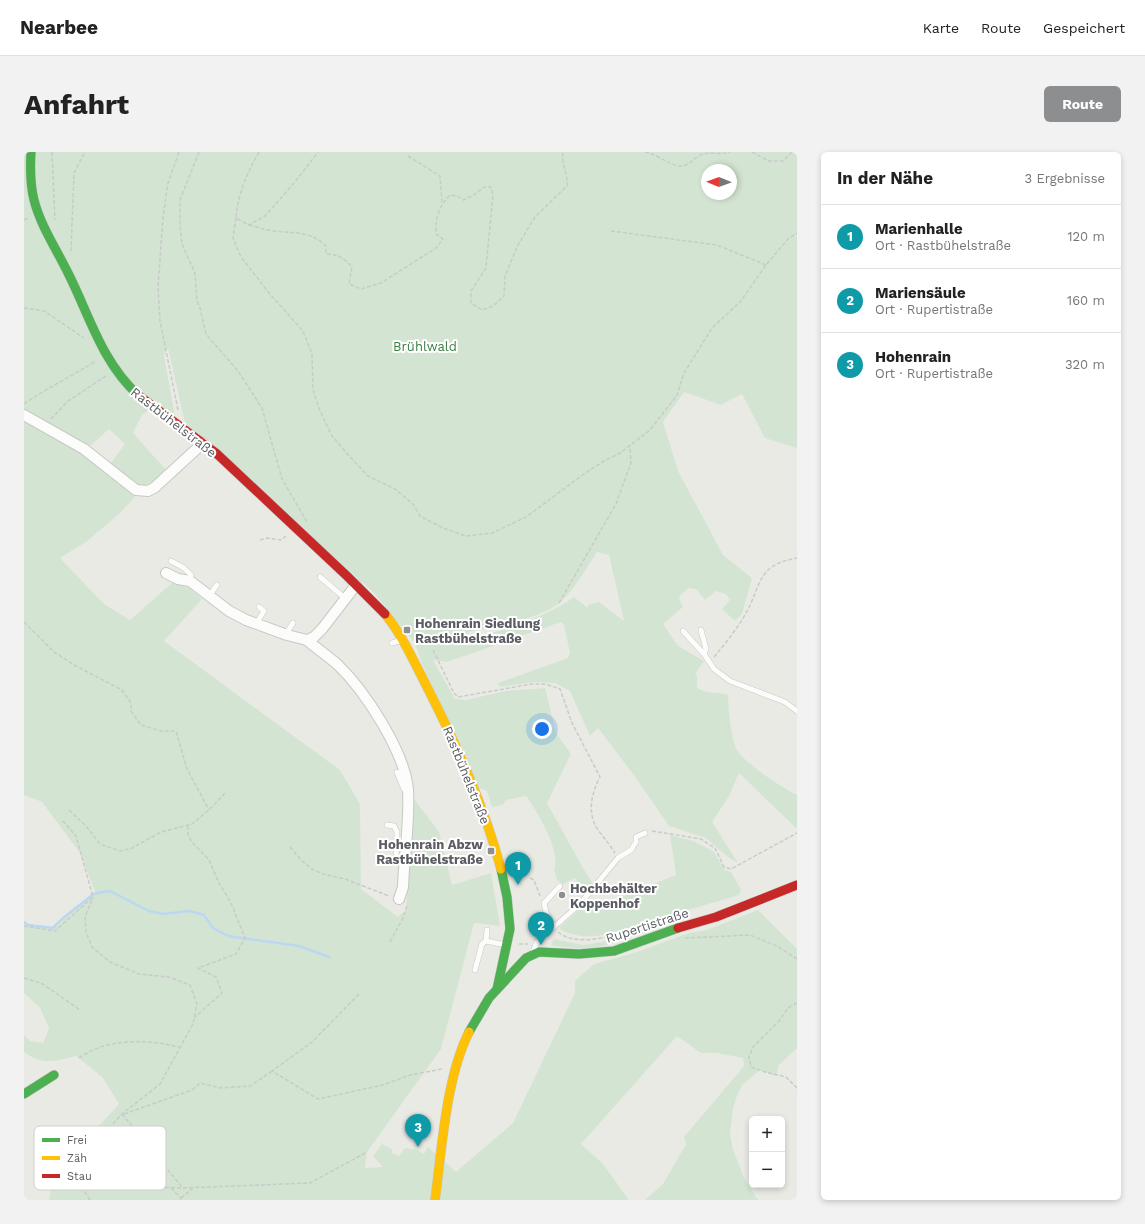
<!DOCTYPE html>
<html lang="de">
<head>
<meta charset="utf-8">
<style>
  :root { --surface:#fff; --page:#f2f2f2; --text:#222; --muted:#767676; --line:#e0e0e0; --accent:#8d8e90 }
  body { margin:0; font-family:"Work Sans",sans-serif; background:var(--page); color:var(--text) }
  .controls { position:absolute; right:12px; bottom:12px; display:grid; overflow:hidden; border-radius:6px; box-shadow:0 2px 6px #0003 }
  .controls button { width:36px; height:36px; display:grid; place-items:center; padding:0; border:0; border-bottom:1px solid var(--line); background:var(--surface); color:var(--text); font:20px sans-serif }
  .compass { position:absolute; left:677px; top:12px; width:36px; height:36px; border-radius:50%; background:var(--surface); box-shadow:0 2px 6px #0003; rotate:271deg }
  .you { position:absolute; left:518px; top:577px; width:14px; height:14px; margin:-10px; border:3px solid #fff; border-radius:50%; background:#1a73e8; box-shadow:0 0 0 6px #1a73e833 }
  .badge { display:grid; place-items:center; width:26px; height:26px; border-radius:50%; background:var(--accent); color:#fff; font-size:13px; font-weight:700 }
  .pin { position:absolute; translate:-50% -33px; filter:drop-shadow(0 1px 2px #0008) }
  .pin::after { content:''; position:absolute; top:21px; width:14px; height:12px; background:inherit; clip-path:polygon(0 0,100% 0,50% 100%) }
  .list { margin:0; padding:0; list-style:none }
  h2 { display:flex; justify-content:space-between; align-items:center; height:52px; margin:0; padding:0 16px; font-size:17px }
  h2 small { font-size:13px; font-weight:400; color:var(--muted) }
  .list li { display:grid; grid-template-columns:26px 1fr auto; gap:12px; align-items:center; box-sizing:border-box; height:64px; padding:0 16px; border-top:1px solid var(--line) }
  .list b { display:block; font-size:15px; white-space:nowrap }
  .list p { margin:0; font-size:13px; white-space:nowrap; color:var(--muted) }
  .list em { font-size:13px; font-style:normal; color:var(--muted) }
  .map { position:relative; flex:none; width:773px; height:1048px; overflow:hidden; border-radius:6px }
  header { display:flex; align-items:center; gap:24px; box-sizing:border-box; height:56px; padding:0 20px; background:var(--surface); border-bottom:1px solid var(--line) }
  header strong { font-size:19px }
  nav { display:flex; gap:22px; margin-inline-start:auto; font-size:14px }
  .intro { display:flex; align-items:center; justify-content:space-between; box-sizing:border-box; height:96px; padding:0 24px }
  h1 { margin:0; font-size:28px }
  .button { padding:10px 18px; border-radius:6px; background:var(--accent); color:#fff; font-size:14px; font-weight:700 }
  main { display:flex; gap:24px; padding:0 24px }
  aside { flex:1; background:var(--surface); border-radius:6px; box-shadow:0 2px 6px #0003 }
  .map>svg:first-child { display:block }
  .green { fill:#d3e5d2; fill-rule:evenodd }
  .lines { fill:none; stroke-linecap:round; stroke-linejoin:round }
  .stream { stroke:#bcd7f1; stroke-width:2.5 }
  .lane-casing { stroke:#c7c7c7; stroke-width:6 }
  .street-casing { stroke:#c7c7c7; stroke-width:12 }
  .fast-casing { stroke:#c8c8c8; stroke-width:10 }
  .slow-casing { stroke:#c8c8c8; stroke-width:10 }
  .jam-casing { stroke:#c8c8c8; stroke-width:10 }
  .path { stroke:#c8cbc9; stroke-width:1.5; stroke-dasharray:4 2; stroke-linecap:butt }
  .lane { stroke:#fcfcfb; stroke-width:5 }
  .street { stroke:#fcfcfb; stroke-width:10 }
  .fast { stroke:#4caf50; stroke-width:9 }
  .slow { stroke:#ffc107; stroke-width:9 }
  .jam { stroke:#c62828; stroke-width:9 }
  .poi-dot { fill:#8d8e90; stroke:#fff; stroke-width:1.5 }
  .labels { text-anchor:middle; stroke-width:4; stroke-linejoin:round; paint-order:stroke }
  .park-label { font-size:13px; fill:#3d7f44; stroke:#fff }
  .street-label { font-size:13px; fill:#5b5d62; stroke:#fff }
  .poi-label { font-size:13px; font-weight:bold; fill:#5b5d62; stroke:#fff; text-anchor:start }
  .key { fill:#fff; stroke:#ceced0; stroke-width:1 }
  .key-label { font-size:11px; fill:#5b5d62 }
</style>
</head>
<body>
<header>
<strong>Nearbee</strong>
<nav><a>Karte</a><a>Route</a><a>Gespeichert</a></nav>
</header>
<div class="intro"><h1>Anfahrt</h1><a class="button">Route</a></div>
<main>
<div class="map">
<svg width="773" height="1048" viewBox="0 0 773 1048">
  <rect width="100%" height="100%" fill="#eaeae5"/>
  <g class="green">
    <path d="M0,0h773v296l-32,-10 -23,-44 -21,11 -37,-13 -21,30 15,49 45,84 29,23 -10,36 -7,7 -13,-12 8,-9 -4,-6 -10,-3 -11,9 -9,-11 -7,-1 -8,6 -2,4 4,9 -20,17 15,22 26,15 -9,13 2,2v12c9,6 21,4 31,7 1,17 2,37 8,53 4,12 48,41 61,47v34l-58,-56 -10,23 -17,26 26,41 -9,-5 -23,-20 -37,-12 -33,-48 -38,-50 -8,8 -20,-45 -15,-8 -20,-1 -35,5 -2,-4 70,-25 2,-5 -6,-28 -3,-3 -114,40 -14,-2 22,39 11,1 39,-9 40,-3 11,45 15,21 -24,49 36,65 10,16 -9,8 -9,-14 -12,6 -6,-4 -3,-11c8,-16 -18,-60 -28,-73l-20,4 -3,5 -11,2 -5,-16 -10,-4 -55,-123 -7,-21 -41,-50 -189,-170 -17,-75 -4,7 11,62 -25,-8 -8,6 -9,18 34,38c-27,25 -32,13 -57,-7l15,-20 -16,-15 -20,18 3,12 43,38 -15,16 -34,29 -26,16 44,46 26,16 43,-38 16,6 13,11 -38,42 176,129 20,34 1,85 37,28 8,-7 8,-111 25,33 13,53 39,-12 9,53 -26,-3 -33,126 -74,103 -2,16 18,-1 -10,-11 9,-12 10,5v4l7,3 6,-8 12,2 7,4 4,-7 28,25 57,-49 62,-130v-12l19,-17 40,-11 55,-20 18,-3 51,-20 39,39v99l-18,17 -3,11 -16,-6 -18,15 -5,11 -4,12 -3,27 3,14 11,29 14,22h-113l18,-16 23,-40 -2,-7 60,-71 -1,-8 -26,-5h-16l-24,-17 -96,108 22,20 26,36h-580l4,-24 66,-72 -17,-27 -26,-21c-21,5 -33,10 -52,-4v-17l6,6 13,2 6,-15 -9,-20 -16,-15v-71l4,3 25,3 5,-6 6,-3 31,-27 -15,-39 -38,-51 -18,-7zM683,18h24v24h-24zM573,400l12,3 15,66 -25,-19 -11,3v3l-14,-11c-25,19 -75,35 -106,42v-7c27,-5 67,-12 90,-28 14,-10 29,-37 39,-52z"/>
    <path d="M646,683l23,6 20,10 12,19 6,2 10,18 -2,5 -99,29 -2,4c-26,5 -56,16 -79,0l23,-21v3l5,1 89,-36z"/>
    <path d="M530,787l29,6 39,-6c-20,11 -48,11 -71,6z"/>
  </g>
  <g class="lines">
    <g class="stream">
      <path d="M69,742l17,-3 39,20 14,3 27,-3 14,4 9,13 15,8 71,10 30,11"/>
      <path d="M0,770l4,3 25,3c7,-9 29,-24 39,-33"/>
    </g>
    <g class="lane-casing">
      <g id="lane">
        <path d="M147,409l13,7 7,7 -1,6"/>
        <path d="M296,425l26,22"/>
        <path d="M185,444l8,-11"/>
        <path d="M232,472l8,-13 -5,-4"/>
        <path d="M677,478l5,19 -2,5 10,15 16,12 55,21 12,9"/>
        <path d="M659,479l21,23"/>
        <path d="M261,483l8,-12"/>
        <path d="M368,491l11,-3"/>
        <path d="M373,620l7,17"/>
        <path d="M363,673l7,1 3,6 -1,30 7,1"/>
        <path d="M530,775l-8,-15 -2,-9 16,-17"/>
        <path d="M462,789l1,-11"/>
        <path d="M509,800l4,-10 43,-38 38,-46 13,-8 5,-8v-5l9,-4"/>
        <path d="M451,818l7,-26 4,-3 20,4"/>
      </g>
    </g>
    <g class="street-casing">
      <g id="street">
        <path d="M0,263l60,34 52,41 12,1 6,-3 49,-45"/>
        <path d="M142,421l12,6 12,2 39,30 17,9 41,15 20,5 7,-3 8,-8 34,-44"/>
        <path d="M283,488c10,9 21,16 31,25 27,26 67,87 70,125 2,32 -4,65 -5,97l-4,12"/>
      </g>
    </g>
    <g class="fast-casing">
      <g id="fast">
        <path d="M7,0c-1,17 -1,32 3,48 7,27 23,50 35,75 21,42 33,87 69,120"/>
        <path d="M473,837l13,-60 -3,-32 -6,-28"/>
        <path d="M445,880l20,-34 37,-40 13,-6 40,2 35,-3 64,-23"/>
        <path d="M0,942l30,-19"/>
      </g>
    </g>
    <g class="slow-casing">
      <g id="slow">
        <path d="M361,462c18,22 28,46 41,71 30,59 58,120 75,184"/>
        <path d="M411,1048c7,-52 11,-122 34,-168"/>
      </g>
    </g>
    <g class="jam-casing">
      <g id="jam">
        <path d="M114,243l78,58 131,123 38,38"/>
        <path d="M654,776l38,-11 81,-32"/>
      </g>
    </g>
    <g class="path">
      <path d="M28,0l3,68"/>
      <path d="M175,0l-19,48v25l2,19 13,29 2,28 3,7 6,26 32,37 24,37 20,71 25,43"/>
      <path d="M235,0c-12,21 -21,41 -23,66l13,7 16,-9 30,-34 23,-30"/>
      <path d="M621,0c12,2 22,12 34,14 11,1 14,-9 24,-12 9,-2 18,1 27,-2"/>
      <path d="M728,0l17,9h14l9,-9"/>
      <path d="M384,4l32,20 2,27"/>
      <path d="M212,66l-3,20 8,19 28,36 34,38 9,23 1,35 6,20 13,27 19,22 17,18 27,13 18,15 7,12 23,12 23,8 26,-3 34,-16 58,-43 20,-13 16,-8 30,-23 27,-35 7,-22 28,-45 28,-26 26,-37 22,-26 9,-6"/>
      <path d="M0,68l4,-2"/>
      <path d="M225,73c6,1 12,4 18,5 22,4 42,-1 59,16v8c12,0 18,4 26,13l-3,17 12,5 20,-6 55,-35 7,-9 -7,-5c-1,-16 3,-28 14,-39l7,1 6,4 11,-5 10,-8h7l2,8 -7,73 -15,23v12l11,7 11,-4 11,-10 1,-20 13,-31 17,-28 32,-31c1,-12 -6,-23 -4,-34"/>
      <path d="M587,79l106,14 49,20"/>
      <path d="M47,99l3,-78 11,-21"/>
      <path d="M0,156l20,3 40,27"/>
      <path d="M0,252c23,-16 48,-28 72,-43"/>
      <path d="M154,258l-18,-89 -2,-34 5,-70 5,-34 11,-31"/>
      <path d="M27,267l17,-18 38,-25"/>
      <path d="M236,388l7,-2 14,2 5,-4"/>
      <path d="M535,451l57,-99 15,-41 -1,-16"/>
      <path d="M0,470l30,30 22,14 46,24 9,13v8l10,14 20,6h15l11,38 22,41"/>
      <path d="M409,498l21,43 4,4 74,-13h13l15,5 12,34 28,54c-9,17 -13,37 -2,53 6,8 12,15 17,23"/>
      <path d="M690,505c11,-13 22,-27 31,-42 17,-30 11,-50 52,-57"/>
      <path d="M45,658l17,16 14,18 20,7 12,-3 29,-16 31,-8 17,-14 17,-18"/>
      <path d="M164,674v9l4,7 17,18 10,23 12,20 14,35 -9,16 -38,14 18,9 6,16 -27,24"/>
      <path d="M628,679l49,8 14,9 9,19 7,2 66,-36"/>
      <path d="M266,695l11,13 11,9 11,5 22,5 44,17"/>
      <path d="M493,718l5,-1v-3"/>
      <path d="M506,726l4,2 6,16"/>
      <path d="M0,774l31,5 38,-34 -17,-61 -13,-15"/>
      <path d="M534,780c20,16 52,3 75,-1"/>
      <path d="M661,786l65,-3 27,11 20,13"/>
      <path d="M366,790l13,-24 4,-12"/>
      <path d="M495,792h9"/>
      <path d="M0,826l19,6 37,26"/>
      <path d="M335,842l-47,48 -40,29 46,28 65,-14 27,-10 32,-6"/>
      <path d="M773,851l-9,5 -9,13 -26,26 -4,10 2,10 14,5 21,5 11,11"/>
      <path d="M55,906c28,-20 68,-19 100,-11"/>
      <path d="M98,962l60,73"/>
      <path d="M100,962l68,-24 8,-7 21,5 29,-2 22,-15"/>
      <path d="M57,1033l102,3 127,-5 57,-31"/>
      <path d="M147,1036l10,10 -1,2"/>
      <path d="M157,1046l12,-10"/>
      <path d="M66,1048l-10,-15 1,-19 13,-21 28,-31 38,-30 33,-60 4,-20 -7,-19 -21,-8 -30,-3 -29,-12 -18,-15 -6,-15 -1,-15 8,-20"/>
    </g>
    <use href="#lane" class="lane"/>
    <use href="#street" class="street"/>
    <use href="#fast" class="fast"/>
    <use href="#slow" class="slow"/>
    <use href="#jam" class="jam"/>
  </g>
  <g class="poi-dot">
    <rect x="379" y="474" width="8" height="8" rx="2"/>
    <rect x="463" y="695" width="8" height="8" rx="2"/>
    <circle cx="538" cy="743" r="4"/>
  </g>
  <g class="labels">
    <g class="park-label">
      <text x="401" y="199">Brühlwald</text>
    </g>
    <g class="street-label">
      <text transform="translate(150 270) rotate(38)" y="5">Rastbühelstraße</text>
      <text transform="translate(443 623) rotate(68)" y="5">Rastbühelstraße</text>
      <text transform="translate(623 773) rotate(-18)" y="5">Rupertistraße</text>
    </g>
    <g class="poi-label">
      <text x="391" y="476">Hohenrain Siedlung<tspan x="391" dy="15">Rastbühelstraße</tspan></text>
      <text x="459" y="697" text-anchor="end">Hohenrain Abzw<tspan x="459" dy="15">Rastbühelstraße</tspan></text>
      <text x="546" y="741">Hochbehälter<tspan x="546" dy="15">Koppenhof</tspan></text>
    </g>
  </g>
  <rect x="10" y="974" width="132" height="64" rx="6" class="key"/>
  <rect x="18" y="986" width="18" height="4" fill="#4caf50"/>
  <rect x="18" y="1004" width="18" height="4" fill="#ffc107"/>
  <rect x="18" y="1022" width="18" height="4" fill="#c62828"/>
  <g class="key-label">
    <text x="43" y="992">Frei</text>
    <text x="43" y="1010">Zäh</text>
    <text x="43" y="1028">Stau</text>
  </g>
</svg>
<div class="controls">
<button>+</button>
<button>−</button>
</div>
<svg class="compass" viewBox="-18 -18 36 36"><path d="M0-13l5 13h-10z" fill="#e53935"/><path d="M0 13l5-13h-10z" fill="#767676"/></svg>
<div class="you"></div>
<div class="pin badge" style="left:494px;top:733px;background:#0f9aa8">1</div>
<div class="pin badge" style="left:517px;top:793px;background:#0f9aa8">2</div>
<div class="pin badge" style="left:394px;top:995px;background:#0f9aa8">3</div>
</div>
<aside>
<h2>In der Nähe<small>3 Ergebnisse</small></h2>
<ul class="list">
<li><span class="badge" style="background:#0f9aa8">1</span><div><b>Marienhalle</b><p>Ort · Rastbühelstraße</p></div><em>120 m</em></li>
<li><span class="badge" style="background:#0f9aa8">2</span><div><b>Mariensäule</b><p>Ort · Rupertistraße</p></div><em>160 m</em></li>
<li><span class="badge" style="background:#0f9aa8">3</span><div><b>Hohenrain</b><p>Ort · Rupertistraße</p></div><em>320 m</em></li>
</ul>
</aside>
</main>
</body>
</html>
